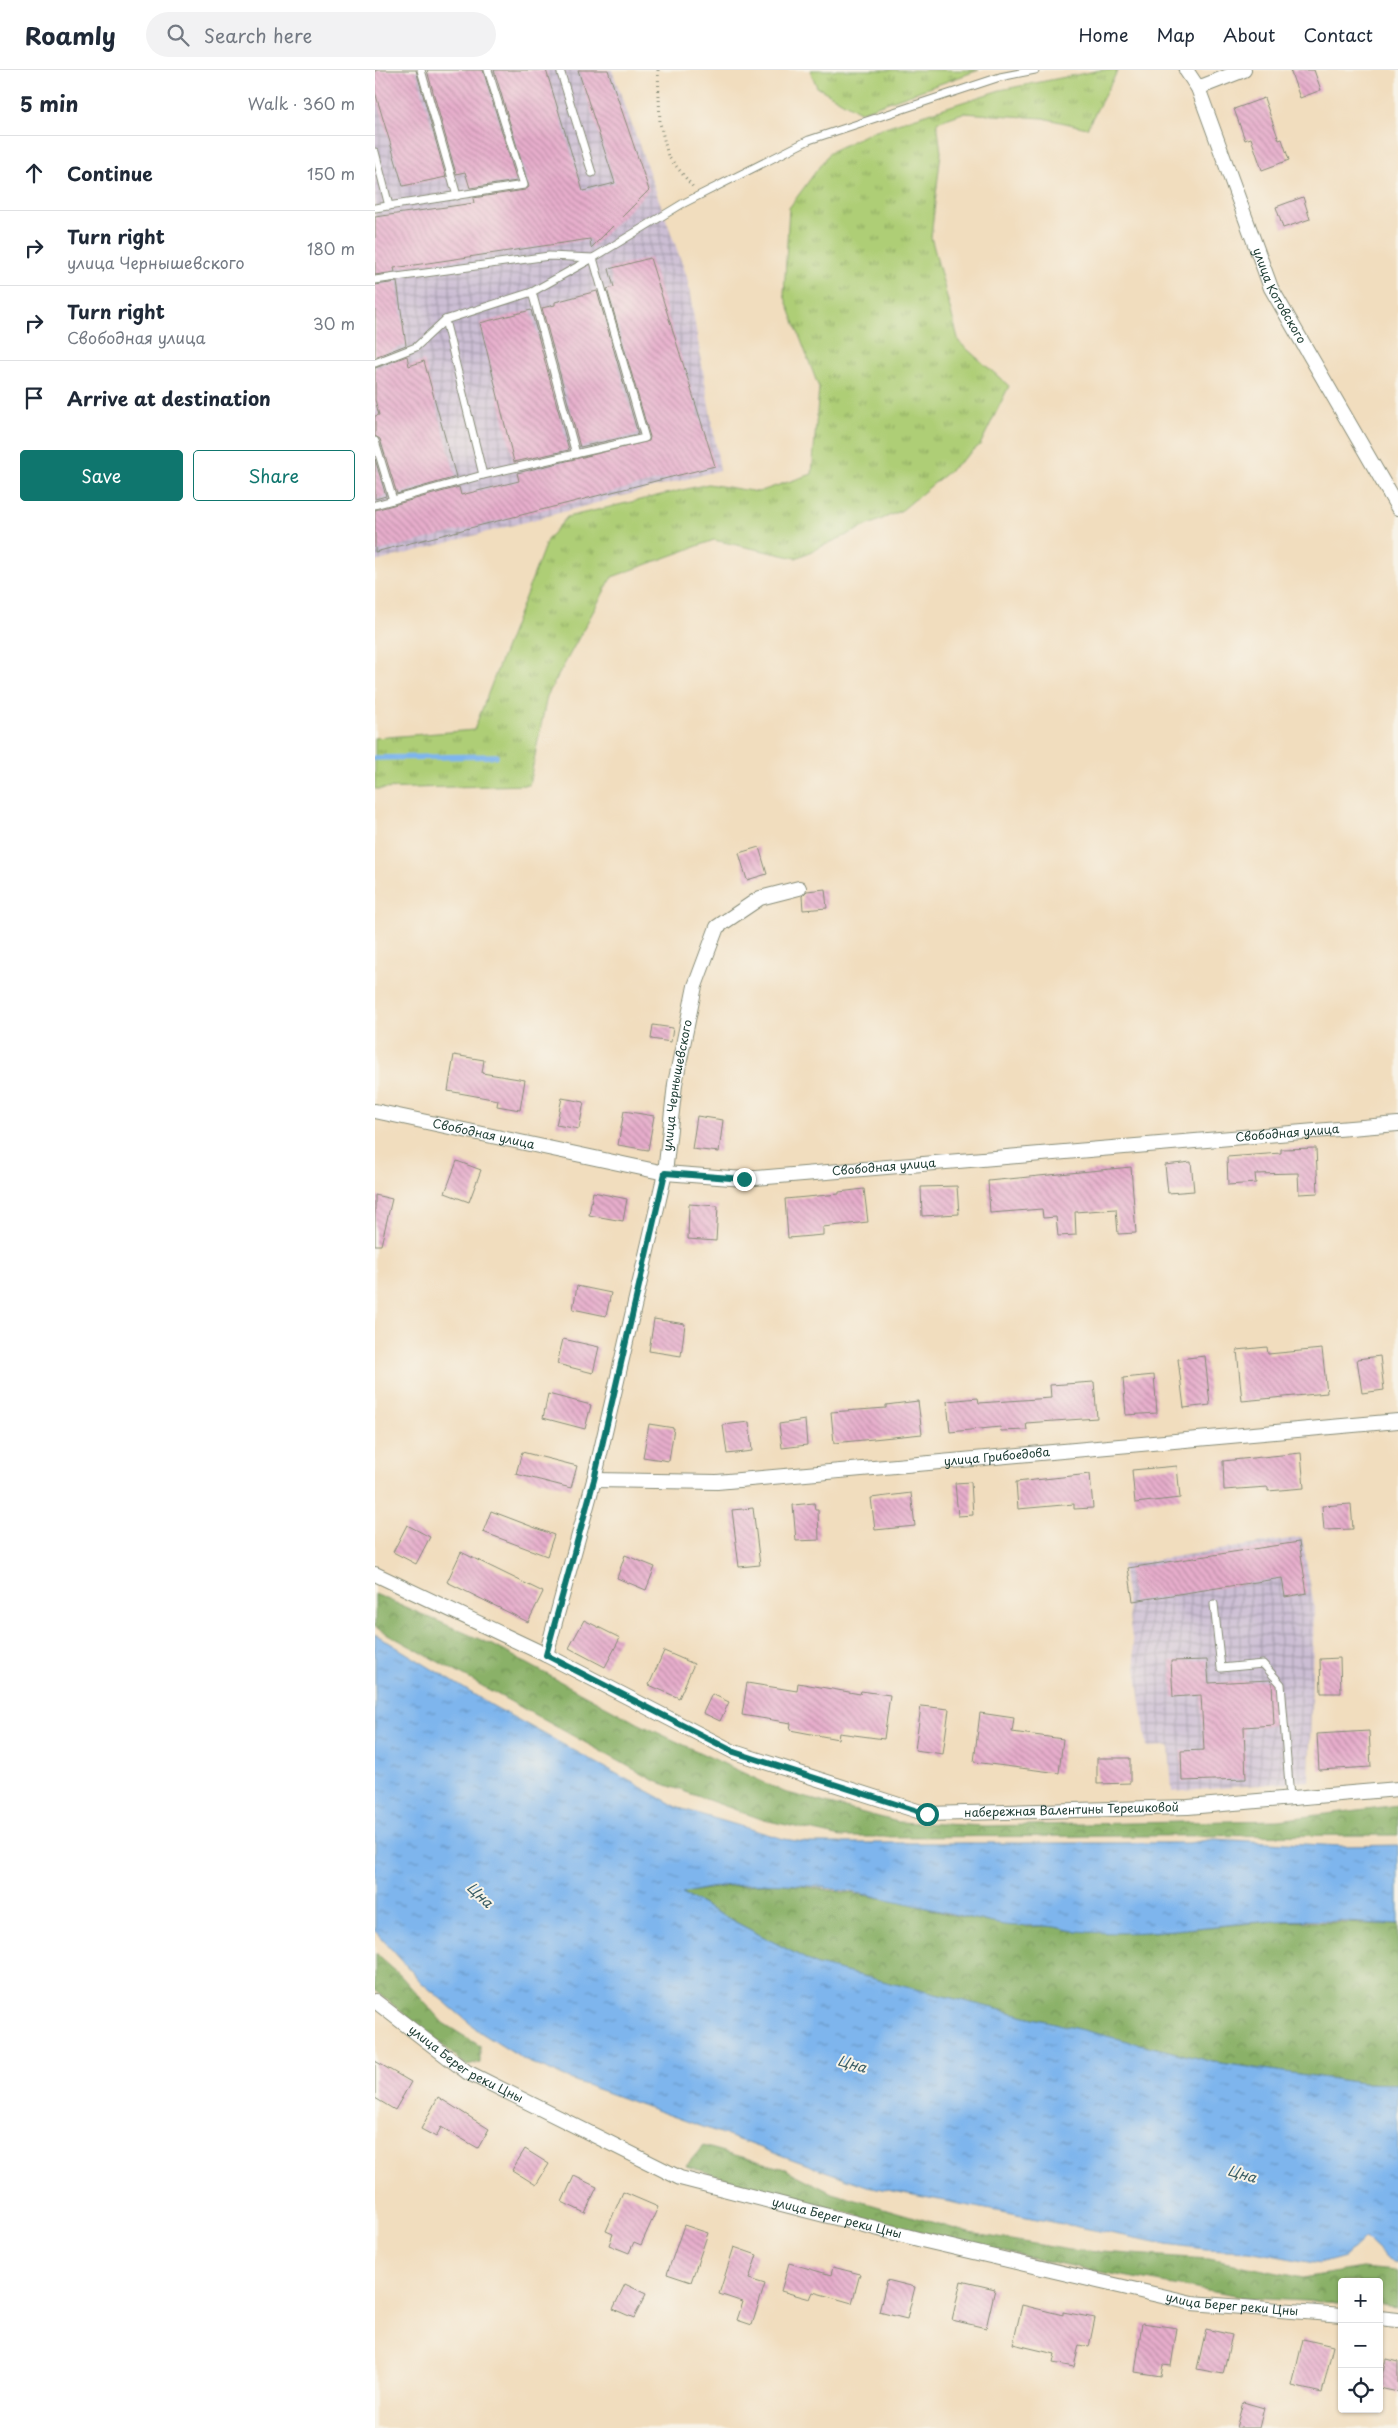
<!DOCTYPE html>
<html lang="en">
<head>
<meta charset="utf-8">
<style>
  :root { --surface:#fff; --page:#f2f2f3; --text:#1f2937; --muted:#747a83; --line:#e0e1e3; --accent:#0f766e }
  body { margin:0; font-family:"Playpen Sans",sans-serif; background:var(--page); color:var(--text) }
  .controls { position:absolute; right:15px; bottom:15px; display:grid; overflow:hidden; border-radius:5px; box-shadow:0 1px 4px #0004 }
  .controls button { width:45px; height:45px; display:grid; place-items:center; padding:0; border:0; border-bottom:1px solid var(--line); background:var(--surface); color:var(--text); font:25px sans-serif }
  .stop { position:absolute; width:15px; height:15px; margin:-11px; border:4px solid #0f766e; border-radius:50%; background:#fff }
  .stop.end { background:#0f766e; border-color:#fff; box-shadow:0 1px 5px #0008 }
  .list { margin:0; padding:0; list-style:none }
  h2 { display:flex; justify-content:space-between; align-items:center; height:65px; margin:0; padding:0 20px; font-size:21px }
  h2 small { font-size:16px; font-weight:400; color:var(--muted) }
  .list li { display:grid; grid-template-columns:32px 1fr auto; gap:15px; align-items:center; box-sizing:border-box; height:75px; padding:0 20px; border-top:1px solid var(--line) }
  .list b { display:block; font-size:19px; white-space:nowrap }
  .list p { margin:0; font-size:16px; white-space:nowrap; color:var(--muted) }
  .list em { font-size:16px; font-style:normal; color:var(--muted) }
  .actions { display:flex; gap:10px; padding:15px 20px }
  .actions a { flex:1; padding:11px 0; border:1px solid var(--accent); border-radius:5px; text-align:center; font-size:18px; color:var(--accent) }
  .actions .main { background:var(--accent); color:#fff }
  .icon { flex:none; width:28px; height:28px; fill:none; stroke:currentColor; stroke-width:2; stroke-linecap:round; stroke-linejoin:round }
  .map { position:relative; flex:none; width:1023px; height:2358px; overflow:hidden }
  header { display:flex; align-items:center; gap:30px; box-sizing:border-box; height:70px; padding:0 25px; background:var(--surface); border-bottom:1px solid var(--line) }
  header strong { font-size:24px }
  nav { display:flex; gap:28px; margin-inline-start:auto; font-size:18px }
  .search { width:350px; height:45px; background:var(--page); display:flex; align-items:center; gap:12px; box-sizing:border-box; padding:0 18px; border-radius:28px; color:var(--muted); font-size:19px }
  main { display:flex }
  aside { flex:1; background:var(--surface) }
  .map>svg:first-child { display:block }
  .industrial { fill:url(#industrial-grid) }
  .grass { fill:url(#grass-tufts); stroke:#668655 }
  .forest { fill:url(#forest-crowns); stroke:#54774e }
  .water { fill:url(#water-ripples); stroke:#4e7990 }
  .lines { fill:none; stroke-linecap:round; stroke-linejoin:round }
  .stream { stroke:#7eb5ed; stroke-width:5.5 }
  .building { fill:url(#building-back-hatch) }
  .lane-casing { stroke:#888d79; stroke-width:9 }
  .street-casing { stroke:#888d79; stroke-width:16 }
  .path { stroke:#888d79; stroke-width:3; stroke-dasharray:1 4; stroke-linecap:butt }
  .lane { stroke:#fff; stroke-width:7 }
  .street { stroke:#fff; stroke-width:14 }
  .route { stroke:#0f766e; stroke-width:6 }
  .labels { text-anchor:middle; stroke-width:4; stroke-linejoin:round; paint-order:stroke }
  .street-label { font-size:12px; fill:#1f3d34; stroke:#f7f3e8 }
  .water-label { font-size:14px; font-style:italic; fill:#375b62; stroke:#f7f3e8 }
</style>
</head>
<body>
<header>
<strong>Roamly</strong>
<div class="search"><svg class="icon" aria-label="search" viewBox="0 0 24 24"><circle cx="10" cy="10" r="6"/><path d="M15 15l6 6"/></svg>Search here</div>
<nav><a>Home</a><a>Map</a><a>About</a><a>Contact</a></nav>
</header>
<main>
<aside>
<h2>5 min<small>Walk · 360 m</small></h2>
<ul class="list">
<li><svg class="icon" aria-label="ahead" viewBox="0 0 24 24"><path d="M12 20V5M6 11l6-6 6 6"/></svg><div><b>Continue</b></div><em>150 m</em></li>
<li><svg class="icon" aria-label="right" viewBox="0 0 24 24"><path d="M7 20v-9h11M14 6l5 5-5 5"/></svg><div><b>Turn right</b><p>улица Чернышевского</p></div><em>180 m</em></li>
<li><svg class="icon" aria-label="right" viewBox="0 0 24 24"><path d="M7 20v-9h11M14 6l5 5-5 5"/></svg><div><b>Turn right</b><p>Свободная улица</p></div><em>30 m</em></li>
<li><svg class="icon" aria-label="arrive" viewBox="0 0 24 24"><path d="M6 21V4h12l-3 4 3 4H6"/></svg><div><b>Arrive at destination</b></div></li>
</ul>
<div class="actions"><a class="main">Save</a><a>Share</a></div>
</aside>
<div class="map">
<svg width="1023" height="2358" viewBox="0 0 1023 2358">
  <defs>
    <pattern id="industrial-grid" width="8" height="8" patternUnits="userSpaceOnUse" patternTransform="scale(1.25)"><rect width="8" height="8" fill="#ccbed4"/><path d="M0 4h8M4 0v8" fill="none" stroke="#a59cad"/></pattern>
    <pattern id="grass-tufts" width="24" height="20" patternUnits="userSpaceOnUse" patternTransform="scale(1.25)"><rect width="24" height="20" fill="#aece76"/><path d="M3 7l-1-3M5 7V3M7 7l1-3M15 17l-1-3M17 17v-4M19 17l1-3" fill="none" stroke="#8da862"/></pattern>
    <pattern id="forest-crowns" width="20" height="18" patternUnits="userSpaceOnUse" patternTransform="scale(1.25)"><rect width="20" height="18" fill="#8ab167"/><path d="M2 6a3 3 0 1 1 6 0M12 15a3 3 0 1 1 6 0" fill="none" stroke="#709156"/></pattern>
    <pattern id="water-ripples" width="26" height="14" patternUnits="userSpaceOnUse" patternTransform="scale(1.25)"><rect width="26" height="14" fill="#7eb5ed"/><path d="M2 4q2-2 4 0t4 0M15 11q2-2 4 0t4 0" fill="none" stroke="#6794c1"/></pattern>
    <pattern id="building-back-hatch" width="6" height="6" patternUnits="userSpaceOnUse" patternTransform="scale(1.25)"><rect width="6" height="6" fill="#e7adcc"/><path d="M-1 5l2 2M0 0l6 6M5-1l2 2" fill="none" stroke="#bb8ea6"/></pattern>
  </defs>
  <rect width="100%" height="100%" fill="#f7f3e8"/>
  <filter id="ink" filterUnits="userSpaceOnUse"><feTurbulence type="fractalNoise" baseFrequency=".02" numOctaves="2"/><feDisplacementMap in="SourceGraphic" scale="10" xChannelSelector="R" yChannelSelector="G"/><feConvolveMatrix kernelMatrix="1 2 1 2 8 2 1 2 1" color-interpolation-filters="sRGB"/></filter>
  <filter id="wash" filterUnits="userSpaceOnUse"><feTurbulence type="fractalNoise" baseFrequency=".0096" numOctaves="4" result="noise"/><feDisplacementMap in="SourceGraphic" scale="20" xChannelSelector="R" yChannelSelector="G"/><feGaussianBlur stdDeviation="1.12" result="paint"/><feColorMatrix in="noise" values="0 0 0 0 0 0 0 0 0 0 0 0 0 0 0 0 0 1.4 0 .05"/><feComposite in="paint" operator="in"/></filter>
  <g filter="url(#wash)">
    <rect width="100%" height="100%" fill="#f1ddbe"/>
    <g class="industrial">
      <path d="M0,0h237l75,207 33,193 -345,92z"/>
      <path d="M927,1467l12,69 -5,175 -137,11 -3,-46 -22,1 -25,-182z"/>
    </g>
    <g class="grass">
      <path d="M435,0h169l-119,42 -43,-25z"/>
      <path d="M726,0h17l-31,58 -44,-10 -80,-5 -26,9 4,30 -10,85 28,105 50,44 -29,59 -78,65 -106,48 -82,-18 -102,37 -65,119 -18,89 -154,4v-51l99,-8 73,-190 20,-23 141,-33 50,8 54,-18 7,-86 -35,-93 5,-87 41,-56 43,-21 127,-41z"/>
    </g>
    <g class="forest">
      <path d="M0,1524l118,51 140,76 151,71 114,30 87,4 293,-6 120,-15v30l-557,2 -77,-17 -109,-39 -280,-154z"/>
      <path d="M405,1813l121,18 50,14 75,12 28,-1 22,5 77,1 123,-11 122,4v159l-36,-1 -149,-21 -396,-97 -136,-72 49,-7z"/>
      <path d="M0,1883l25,22 43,48 37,23v17l-13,3 -92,-76z"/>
      <path d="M328,2076l82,23 47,24 137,40 101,17 139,9 94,19 58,-10 37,3v36l-19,-2v-23h-37v21l-95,-5 -152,-27 -128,-27 -154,-40 -127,-38z"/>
    </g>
    <path class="water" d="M0,1564l116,71 188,103 105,31 26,4h379l25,-4 127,7 57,-1v80c-40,-2 -81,-6 -121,-4 -66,3 -133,17 -200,10 -7,0 -15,-3 -22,-4 -19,-3 -38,1 -57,-3 -103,-21 -210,-59 -316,-30l135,71 396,97 149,21 36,1v179l-10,-3 -23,-22 -20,19 -26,7 -70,-13 -44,-2 -39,-5 -299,-58 -292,-105 -49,-20 -46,-29 -58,-49 -47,-52z"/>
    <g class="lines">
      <path class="stream" d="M0,688l121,-2"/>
    </g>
    <g id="blocks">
      <g class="building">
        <path d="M0,0h41l30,107 -43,9 -28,-94z"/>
        <path d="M52,0h56l34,111 -47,7 -5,-16 -9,2z"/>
        <path d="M119,0h52l37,121 32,-8 -37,-113h30l41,120 -58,58 -1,-9 -196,29 1,4 -20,3v-58l99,-14 -1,-5 52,-8 4,-3z"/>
        <path d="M915,0h24l7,20 -21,8z"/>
        <path d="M889,28l15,42 3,-1 7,21 -27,10 -11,-32 -6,2 -11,-31z"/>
        <path d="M928,127l7,22 -27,9 -7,-21z"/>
        <path d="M275,188l65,208 -340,86v-42l84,-23 2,8 58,-14 -2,-8 132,-32 1,-4 -43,-148 7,-2 -5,-18z"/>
        <path d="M22,212l9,63 -31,12v-72z"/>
        <path d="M222,221l41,143 -58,13 -38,-139 13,-3v-3z"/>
        <path d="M156,240l38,140 -55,12 -34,-139z"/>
        <path d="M32,286l2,10 15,-5 32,116 -59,17 -17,-55 -5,-3v-20l4,-1 -4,-15v-32z"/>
        <path d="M0,389l11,37 -11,3z"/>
        <path d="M384,777l8,27 -20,6 -8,-27z"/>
        <path d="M450,819l2,19 -24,2 -1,-14 5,-5z"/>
        <path d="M278,955l20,3 -2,14 -20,-3z"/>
        <path d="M79,985l30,5 -2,13 43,7 -5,30 -23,-4 1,-6 -50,-9z"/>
        <path d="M187,1028l22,4 -5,27 -23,-4z"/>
        <path d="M249,1041l30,5 -6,34 -30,-5z"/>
        <path d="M322,1046l26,4 -4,32 -27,-3z"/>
        <path d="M941,1078l2,45 -19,1 -1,-21 -43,1 1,9 -28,2 -1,-28 54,-4v-4z"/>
        <path d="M82,1091l24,9 -12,32 -24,-9z"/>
        <path d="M816,1092l3,29 -26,2 -3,-28z"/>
        <path d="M756,1097l5,66 -18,1 -2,-25 -41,3 1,23 -18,1 -2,-19 -13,1 -1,-9 -52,4 -2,-32z"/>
        <path d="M582,1116l2,28 -37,2 -1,-29z"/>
        <path d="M489,1119l4,33 -45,5v8l-35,3 -3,-39 54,-5v-2z"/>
        <path d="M218,1122l34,7 -4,22 -34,-6z"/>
        <path d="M0,1125l17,4 -11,46h-6z"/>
        <path d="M314,1134l29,2 -2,35 -28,-2z"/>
        <path d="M202,1216l34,7 -5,23 -33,-7z"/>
        <path d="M279,1249l31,5 -4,32 -32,-5z"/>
        <path d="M188,1269l36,8 -6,26 -36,-9z"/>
        <path d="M892,1277l1,7 54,-5 5,44 -85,8 -5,-51z"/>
        <path d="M830,1286l5,49 -26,3 -6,-49z"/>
        <path d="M1005,1286l4,34 -22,3 -5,-34z"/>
        <path d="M779,1305l3,38 -31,2 -3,-37z"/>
        <path d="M719,1312l3,36 -71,5 1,7 -26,1 -1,-4 -50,5 -3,-31 31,-3 1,5 72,-5 -1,-13z"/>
        <path d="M173,1324l43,11 -6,24 -42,-11z"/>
        <path d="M543,1331l4,33 -88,9 -3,-31 55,-4v-3z"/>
        <path d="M430,1350l2,25 -25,3 -3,-24z"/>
        <path d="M374,1352l3,29 -25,3 -4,-29z"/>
        <path d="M274,1354l25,4 -5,33 -26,-4z"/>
        <path d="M147,1382l55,14 -6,22 -55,-14z"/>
        <path d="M926,1383l3,35 -36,3v-4l-44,3 -1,-29z"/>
        <path d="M802,1396l3,32 -45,5 -3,-33z"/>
        <path d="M715,1404l3,34 -19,1v-5l-56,5 -2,-27z"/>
        <path d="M596,1412l2,33 -15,1 -3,-33z"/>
        <path d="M536,1423l4,33 -40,4 -4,-32z"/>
        <path d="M439,1433l1,7h3l1,30 -23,1 -3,-36z"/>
        <path d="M976,1434l2,25 -29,1 -2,-24z"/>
        <path d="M378,1438l7,57 -21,2 -7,-57z"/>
        <path d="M116,1441l63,24 -7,21 -64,-24z"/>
        <path d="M32,1455l23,12 -14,27 -23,-12z"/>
        <path d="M924,1472l8,51 -22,4 -3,-19 -149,23 -5,-33z"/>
        <path d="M86,1482l82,40 -15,30 -81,-40z"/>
        <path d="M250,1485l30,12 -9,23 -29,-12z"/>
        <path d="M209,1550l36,18 -15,29 -36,-19z"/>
        <path d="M289,1581l30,13 -15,34 -30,-13z"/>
        <path d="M965,1588l1,35h-20l-1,-34z"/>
        <path d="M832,1590l2,23 61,-3 2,2 2,43 -30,2 2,52 -64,2 -1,-30 23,-1 -3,-55 -28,2 -2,-36z"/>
        <path d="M372,1613l50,8 1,-8 62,11 1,-3 29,4 -6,44 -45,-6 -1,6 -48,-9 1,-7 -49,-8z"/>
        <path d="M337,1624l17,8 -9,19 -17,-8z"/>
        <path d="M546,1636l28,3 -6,45 -28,-4z"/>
        <path d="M605,1643l34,5 -2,14 51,7 -4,34 -85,-11z"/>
        <path d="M994,1661l2,36 -52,3 -2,-36z"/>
        <path d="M722,1688h33v25l-33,1z"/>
        <path d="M0,1991l36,21 -16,28 -20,-12z"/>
        <path d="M63,2027l51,32 -11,19 -37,-21 -5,10 -15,-8z"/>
        <path d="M150,2079l24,15 -13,21 -24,-15z"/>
        <path d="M199,2106l23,11 -12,26 -23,-11z"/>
        <path d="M248,2122l35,15 -17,38 -7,-3 -5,11 -20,-8 4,-11 -7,-3z"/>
        <path d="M309,2155l24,8 -17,49 -24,-8z"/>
        <path d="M359,2177l23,8 -8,24 16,5 -13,41 -15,-5 6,-18 -24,-8z"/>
        <path d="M414,2193l42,12 2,-8 27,7 -8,29 -39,-11 -3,7 -29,-8z"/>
        <path d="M512,2210l28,7 -8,32 -28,-7z"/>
        <path d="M586,2211l34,8 -9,39 -34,-8z"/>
        <path d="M250,2214l21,10 -12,24 -21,-9z"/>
        <path d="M647,2235l41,10v-3l32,6 -6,29 -10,-2 -5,22 -21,-4 2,-9 -42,-10z"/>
        <path d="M767,2253l35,5 -6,38 -8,-1 -2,11 -26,-4z"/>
        <path d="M831,2259l26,6 -9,39 -26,-5z"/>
        <path d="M928,2269l30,7 -11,47 -30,-7z"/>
        <path d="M1011,2289l12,3v30l-19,-4z"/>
        <path d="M868,2332l21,6 -5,20h-23z"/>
      </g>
    </g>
  </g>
  <g filter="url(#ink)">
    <use href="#blocks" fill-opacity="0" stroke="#888d79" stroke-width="1"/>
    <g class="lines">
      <g class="lane-casing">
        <g id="lane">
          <path d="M46,0l36,126"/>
          <path d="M185,0l32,103"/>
          <path d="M0,82l14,54"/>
          <path d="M0,138l149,-23 -36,-115"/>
          <path d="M218,188l52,180 -162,37 -38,-155 87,-28z"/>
          <path d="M0,210l174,-24 44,2 89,-54 127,-64 191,-63 35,-7"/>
          <path d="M157,222l44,162"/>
          <path d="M0,293l41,-16 29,-27"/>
          <path d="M0,371l18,59"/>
          <path d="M0,435l108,-30"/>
          <path d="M839,1534l7,64 42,-4 18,20 9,114"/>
        </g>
      </g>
      <g class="street-casing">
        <g id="street">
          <path id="s1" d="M811,0l12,18 73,200 127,220"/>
          <path d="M823,18l46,-18"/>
          <path id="s2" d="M0,1041l290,62 79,6 654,-55"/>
          <path id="s3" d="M219,1410l123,2 681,-61"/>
          <path id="s4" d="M0,1504l171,81 188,97 193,62 261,-7 210,-18"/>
          <path id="s5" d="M171,1585l48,-175 71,-307 10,-89 20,-98 22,-59 43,-29 39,-10"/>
          <path id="s6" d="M0,1931l92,71 213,106 246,63 266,62 150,12"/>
          <path d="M1004,2248l19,2"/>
        </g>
      </g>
      <path class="path" d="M283,0l2,53 8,33 25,31"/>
      <use href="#lane" class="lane"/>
      <use href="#street" class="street"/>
    </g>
  </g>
  <g class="lines" filter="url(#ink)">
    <path class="route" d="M369,1109l-79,-6 -71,307 -48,175 188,97 193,62"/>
  </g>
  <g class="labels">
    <g class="street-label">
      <text dy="4" stroke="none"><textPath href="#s1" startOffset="245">улица Котовского</textPath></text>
      <text dy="4" stroke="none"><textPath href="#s5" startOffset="585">улица Чернышевского</textPath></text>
      <text dy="4" stroke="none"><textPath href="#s2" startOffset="111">Свободная улица</textPath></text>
      <text dy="4" stroke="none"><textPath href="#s2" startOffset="921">Свободная улица</textPath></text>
      <text dy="4" stroke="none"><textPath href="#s2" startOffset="516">Свободная улица</textPath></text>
      <text dy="4" stroke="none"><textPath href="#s3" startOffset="404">улица Грибоедова</textPath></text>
      <text dy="4" stroke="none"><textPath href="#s4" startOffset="748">набережная Валентины Терешковой</textPath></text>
      <text dy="4" stroke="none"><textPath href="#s6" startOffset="111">улица Берег реки Цны</textPath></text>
      <text dy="4" stroke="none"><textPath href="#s6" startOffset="516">улица Берег реки Цны</textPath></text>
      <text dy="4" stroke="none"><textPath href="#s6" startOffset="921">улица Берег реки Цны</textPath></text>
    </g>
    <g class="water-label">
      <text transform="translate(105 1825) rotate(44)" y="5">Цна</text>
      <text transform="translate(477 1994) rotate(16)" y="5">Цна</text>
      <text transform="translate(867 2104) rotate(16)" y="5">Цна</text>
    </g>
  </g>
</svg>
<div class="controls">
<button>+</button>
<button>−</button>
<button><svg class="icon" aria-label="locate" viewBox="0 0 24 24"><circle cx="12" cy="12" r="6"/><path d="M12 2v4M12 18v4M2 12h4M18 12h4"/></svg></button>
</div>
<div class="stop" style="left:552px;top:1744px"></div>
<div class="stop end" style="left:369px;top:1109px"></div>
</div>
</main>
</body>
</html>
